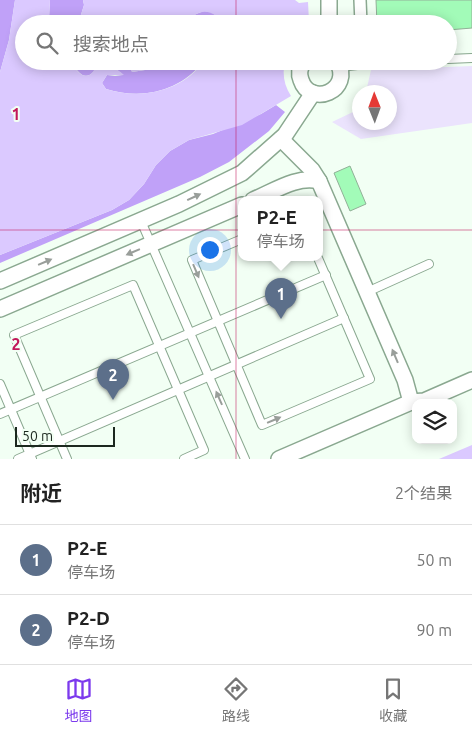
<!DOCTYPE html>
<html lang="zh">
<head>
<meta charset="utf-8">
<style>
  :root { --surface:#fff; --page:#f6f6f6; --text:#222; --muted:#767676; --line:#e0e0e0; --accent:#7c3aed }
  body { margin:0; font-family:Ubuntu,"Noto Sans SC",sans-serif; background:var(--page); color:var(--text) }
  .controls { position:absolute; right:15px; bottom:15px; display:grid; overflow:hidden; border-radius:10px; box-shadow:0 2px 12px #0003 }
  .controls button { width:45px; height:45px; display:grid; place-items:center; padding:0; border:0; border-bottom:1px solid var(--line); background:var(--surface); color:var(--text); font:25px sans-serif }
  .compass { position:absolute; left:352px; top:85px; width:45px; height:45px; border-radius:50%; background:var(--surface); box-shadow:0 2px 12px #0003; rotate:359deg }
  .scale { position:absolute; left:15px; bottom:12px; width:100px; box-sizing:border-box; padding-left:5px; border:2px solid #1c281f; border-top:0; font-size:14px; line-height:18px; white-space:nowrap; color:#1c281f; -webkit-text-stroke:4px #f2fff4; paint-order:stroke }
  .you { position:absolute; left:209px; top:249px; width:18px; height:18px; margin:-12px; border:4px solid #fff; border-radius:50%; background:#1a73e8; box-shadow:0 0 0 8px #1a73e833 }
  .badge { display:grid; place-items:center; width:32px; height:32px; border-radius:50%; background:var(--accent); color:#fff; font-size:16px; font-weight:700 }
  .pin { position:absolute; translate:-50% -41px; filter:drop-shadow(0 1px 2px #0008) }
  .pin::after { content:''; position:absolute; top:26px; width:18px; height:15px; background:inherit; clip-path:polygon(0 0,100% 0,50% 100%) }
  .popup { position:absolute; left:238px; top:196px; width:85px; height:65px; box-sizing:border-box; display:grid; place-content:center; border-radius:10px; background:var(--surface); filter:drop-shadow(0 1px 4px #0005); font-size:16px; white-space:nowrap; color:var(--muted) }
  .popup b { font-size:19px; color:var(--text) }
  .popup::after { content:''; position:absolute; left:50%; top:100%; margin-left:-10px; border:10px solid transparent; border-top-color:var(--surface) }
  .list { margin:0; padding:0; list-style:none }
  h2 { display:flex; justify-content:space-between; align-items:center; height:65px; margin:0; padding:0 20px; font-size:21px }
  h2 small { font-size:16px; font-weight:400; color:var(--muted) }
  .list li { display:grid; grid-template-columns:32px 1fr auto; gap:15px; align-items:center; box-sizing:border-box; height:70px; padding:0 20px; border-top:1px solid var(--line) }
  .list b { display:block; font-size:19px; white-space:nowrap }
  .list p { margin:0; font-size:16px; white-space:nowrap; color:var(--muted) }
  .list em { font-size:16px; font-style:normal; color:var(--muted) }
  .icon { flex:none; width:28px; height:28px; fill:none; stroke:currentColor; stroke-width:2; stroke-linecap:round; stroke-linejoin:round }
  .map { position:relative; flex:none; width:472px; height:459px; overflow:hidden }
  .search { position:absolute; background:var(--surface); box-shadow:0 2px 12px #0003; left:15px; right:15px; top:15px; height:55px; display:flex; align-items:center; gap:12px; box-sizing:border-box; padding:0 18px; border-radius:28px; color:var(--muted); font-size:19px }
  .sheet { height:205px; background:var(--surface) }
  nav { display:flex; justify-content:space-around; align-items:center; box-sizing:border-box; height:70px; border-top:1px solid var(--line); background:var(--surface); font-size:14px; color:var(--muted) }
  nav a { display:grid; justify-items:center; gap:2px }
  nav .on { color:var(--accent) }
  .map>svg:first-child { display:block }
  .green { fill:#ebe3fd }
  .forest { fill:#c0a1f8 }
  .water { fill:#dbc9ff }
  .building { fill:#a2fbb8; stroke:#91b097 }
  .lines { fill:none; stroke-linecap:round; stroke-linejoin:round }
  .service-casing { stroke:#8aa890; stroke-width:10 }
  .pedestrian-casing { stroke:#8aa890; stroke-width:14 }
  .minor-casing { stroke:#8aa890; stroke-width:18 }
  .service { stroke:#fff; stroke-width:8 }
  .pedestrian { stroke:#fff; stroke-width:11 }
  .minor { stroke:#fff; stroke-width:15 }
  .oneway { fill:#999e9a }
  .grid { fill:none; stroke:#c2185b; stroke-width:1; stroke-opacity:0.55 }
  .grid-label { font-size:16px; text-anchor:middle; font-weight:bold; fill:#c2185b; stroke:#f2fff4; stroke-width:4; stroke-linejoin:round; paint-order:stroke }
</style>
</head>
<body>
<div class="map">
<svg width="472" height="459" viewBox="0 0 472 459">
  <rect width="100%" height="100%" fill="#f2fff4"/>
  <path class="green" d="M472,66v57l-111,16 -29,-17 21,-10 6,-9 1,19h30v-30h-24l5,-22z"/>
  <g class="forest">
    <path d="M0,0h15l-6,40 -9,32z"/>
    <path d="M50,0h33l1,5 -6,19h-28l-1,-6z"/>
    <path d="M204,11l7,1 6,4 2,8h-35l12,-10z"/>
    <path d="M70,61h22l2,10c-10,12 -17,-1 -24,-10z"/>
    <path d="M100,61h28l4,11 13,-2 10,-9h49c-25,31 -62,39 -98,28l-4,-6 5,-8 8,1 8,-1 -7,-6z"/>
    <path d="M276,105l9,7 -16,19 -40,31 -29,15 -200,86v-8l112,-45 17,-10 15,-16 12,-19 14,-14 19,-11 24,-6 48,-20z"/>
  </g>
  <g class="water">
    <path d="M15,0h35l-1,18 1,6h-26v37h46c6,9 14,22 24,10l-2,-10c12,0 23,6 32,14h-17l-5,8 4,6c34,11 76,3 98,-28h81c-3,13 -1,24 6,35l-49,29 -53,15 -19,11 -14,14 -12,19 -15,16 -17,10 -112,45v-183l9,-32z"/>
    <path d="M83,0h212l4,3 9,-1 1,20v2h-90l-3,-8c-12,-9 -22,-2 -32,8h-106l6,-19z"/>
    <path d="M128,61h27l-10,9 -13,2z"/>
    <path d="M472,445v14h-33z"/>
  </g>
  <g class="building">
    <path d="M376,0h96v28l-24,2v-6h-71z"/>
    <path d="M350,166l16,38 -16,7 -16,-38z"/>
  </g>
  <g class="lines">
    <g class="service-casing">
      <g id="service">
        <path d="M448,59l24,-1"/>
        <path d="M340,67l52,-6"/>
        <path d="M141,221l104,238"/>
        <path d="M242,239l-50,21 70,165 108,-46 -52,-121"/>
        <path d="M367,292l62,-28"/>
        <path d="M0,384l32,75"/>
        <path d="M0,414l326,-139"/>
        <path d="M18,459l326,-141"/>
        <path d="M67,459l-53,-124 119,-50 71,165 -20,9"/>
      </g>
    </g>
    <g class="pedestrian-casing">
      <path id="pedestrian" d="M360,0l1,24"/>
    </g>
    <g class="minor-casing">
      <g id="minor">
        <path d="M329,24v-24"/>
        <path d="M304,61c-4,6 -6,12 -3,19 9,28 53,11 36,-19"/>
        <path d="M281,139l31,31 7,11 86,199 6,22"/>
        <path d="M253,200c20,-8 44,-25 66,-19"/>
        <path d="M0,281l179,-77 63,-31 43,-38 28,-42"/>
        <path d="M0,309l242,-104"/>
        <path d="M279,459l132,-57 13,-1 48,-21"/>
      </g>
    </g>
    <use href="#service" class="service"/>
    <use href="#pedestrian" class="pedestrian"/>
    <use href="#minor" class="minor"/>
  </g>
  <defs><path id="oneway-solid" d="M-6-.8H1V-3.2L6.5 0L1 3.2V.8H-6Z" transform="scale(1.25)"/></defs>
  <g class="oneway">
    <use href="#oneway-solid" transform="translate(194 197) rotate(-25)"/>
    <use href="#oneway-solid" transform="translate(133 252) rotate(157)"/>
    <use href="#oneway-solid" transform="translate(45 262) rotate(-23)"/>
    <use href="#oneway-solid" transform="translate(196 271) rotate(67)"/>
    <use href="#oneway-solid" transform="translate(395 356) rotate(-113)"/>
    <use href="#oneway-solid" transform="translate(219 398) rotate(-114)"/>
    <use href="#oneway-solid" transform="translate(274 420) rotate(-23)"/>
  </g>
  <path class="grid" d="M236,0v24M236,61v398M0,230h472"/>
  <g class="grid-label">
    <text x="16" y="120">1</text>
    <text x="16" y="350">2</text>
  </g>
</svg>
<div class="controls">
<button><svg class="icon" aria-label="layers" viewBox="0 0 24 24"><path d="M12 4l9 5-9 5-9-5zM3 14l9 5 9-5"/></svg></button>
</div>
<svg class="compass" viewBox="-18 -18 36 36"><path d="M0-13l5 13h-10z" fill="#e53935"/><path d="M0 13l5-13h-10z" fill="#767676"/></svg>
<div class="scale">50 m</div>
<div class="you"></div>
<div class="pin badge" style="left:281px;top:319px;background:#5c6f8a">1</div>
<div class="popup"><b>P2-E</b>停车场</div>
<div class="pin badge" style="left:113px;top:400px;background:#5c6f8a">2</div>
<div class="search"><svg class="icon" aria-label="search" viewBox="0 0 24 24"><circle cx="10" cy="10" r="6"/><path d="M15 15l6 6"/></svg>搜索地点</div>
</div>
<section class="sheet">
<h2>附近<small>2个结果</small></h2>
<ul class="list">
<li><span class="badge" style="background:#5c6f8a">1</span><div><b>P2-E</b><p>停车场</p></div><em>50 m</em></li>
<li><span class="badge" style="background:#5c6f8a">2</span><div><b>P2-D</b><p>停车场</p></div><em>90 m</em></li>
</ul>
</section>
<nav>
<a class="on"><svg class="icon" aria-label="map" viewBox="0 0 24 24"><path d="M3 6l6-2 6 2 6-2v14l-6 2-6-2-6 2zM9 4v14M15 6v14"/></svg>地图</a>
<a><svg class="icon" aria-label="directions" viewBox="0 0 24 24"><path d="M12 3l9 9-9 9-9-9zM9 14v-3h6M13 9l2 2-2 2"/></svg>路线</a>
<a><svg class="icon" aria-label="saved" viewBox="0 0 24 24"><path d="M7 4h10v16l-5-4-5 4z"/></svg>收藏</a>
</nav>
</body>
</html>
